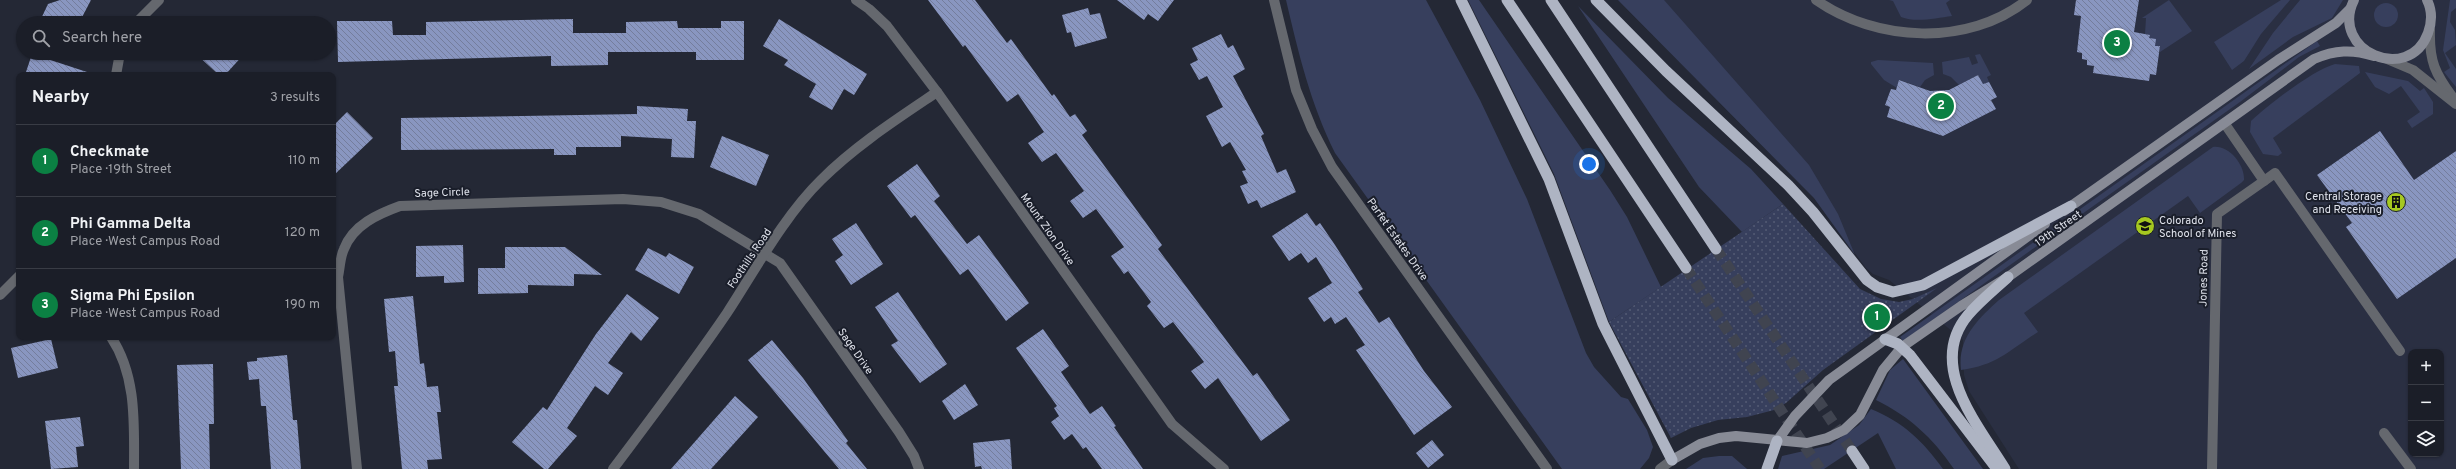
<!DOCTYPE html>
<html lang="en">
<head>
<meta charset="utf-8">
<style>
  :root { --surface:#1b1e28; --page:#242730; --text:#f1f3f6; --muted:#a0a2a8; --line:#393c45; --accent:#0b8043 }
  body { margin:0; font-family:Overpass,sans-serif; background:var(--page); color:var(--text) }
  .controls { position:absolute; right:12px; bottom:12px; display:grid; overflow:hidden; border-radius:8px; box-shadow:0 1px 3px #0004 }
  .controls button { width:36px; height:36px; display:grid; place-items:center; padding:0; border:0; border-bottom:1px solid var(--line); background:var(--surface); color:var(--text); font:20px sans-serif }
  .you { position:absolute; left:1589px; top:164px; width:14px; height:14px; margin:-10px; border:3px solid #fff; border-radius:50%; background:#1a73e8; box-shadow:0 0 0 6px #1a73e833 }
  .badge { display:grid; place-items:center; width:26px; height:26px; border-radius:50%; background:var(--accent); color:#fff; font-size:13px; font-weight:700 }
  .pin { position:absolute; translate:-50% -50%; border:2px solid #fff; box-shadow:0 1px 4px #0006 }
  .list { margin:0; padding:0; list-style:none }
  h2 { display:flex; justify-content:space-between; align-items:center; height:52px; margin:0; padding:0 16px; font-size:17px }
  h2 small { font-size:13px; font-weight:400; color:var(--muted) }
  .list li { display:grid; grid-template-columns:26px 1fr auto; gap:12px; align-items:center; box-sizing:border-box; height:72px; padding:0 16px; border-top:1px solid var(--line) }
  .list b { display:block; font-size:15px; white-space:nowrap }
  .list p { margin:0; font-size:13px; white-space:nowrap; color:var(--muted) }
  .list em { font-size:13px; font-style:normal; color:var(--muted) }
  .icon { flex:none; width:22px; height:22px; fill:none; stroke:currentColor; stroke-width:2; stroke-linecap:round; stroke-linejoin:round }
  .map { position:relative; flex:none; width:2456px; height:469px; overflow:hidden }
  .search { position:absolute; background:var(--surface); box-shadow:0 1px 3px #0004; left:16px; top:16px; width:320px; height:44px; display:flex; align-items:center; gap:10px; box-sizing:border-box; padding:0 14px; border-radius:22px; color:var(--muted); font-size:15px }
  .panel { position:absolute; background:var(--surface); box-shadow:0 1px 3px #0004; left:16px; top:72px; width:320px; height:268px; border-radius:8px }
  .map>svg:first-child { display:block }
  .built { fill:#2a2f42; fill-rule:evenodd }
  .green { fill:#373f5d }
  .park { fill:url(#park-dots) }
  .building { fill:url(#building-back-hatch) }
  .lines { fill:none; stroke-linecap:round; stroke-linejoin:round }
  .trunk-tunnel { stroke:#404450; stroke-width:11; stroke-dasharray:11 5.5; stroke-linecap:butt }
  .service { stroke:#65686e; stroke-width:10 }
  .minor { stroke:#65686e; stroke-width:10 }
  .tertiary { stroke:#65686e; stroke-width:10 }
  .secondary { stroke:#888b96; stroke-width:10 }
  .trunk { stroke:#aeb4c3; stroke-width:11 }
  .labels { text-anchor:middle; stroke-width:4; stroke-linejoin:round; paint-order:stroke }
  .street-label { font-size:11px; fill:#e0e3ec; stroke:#1a1e2a }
  .poi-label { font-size:11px; fill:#e0e3ec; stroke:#1a1e2a; text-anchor:end }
</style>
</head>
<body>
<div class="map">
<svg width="2456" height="469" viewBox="0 0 2456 469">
  <defs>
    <pattern id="park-dots" width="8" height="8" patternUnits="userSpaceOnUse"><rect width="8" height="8" fill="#373f5d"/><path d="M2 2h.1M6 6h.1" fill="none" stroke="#545b74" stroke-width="1.8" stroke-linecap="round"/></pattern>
    <pattern id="building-back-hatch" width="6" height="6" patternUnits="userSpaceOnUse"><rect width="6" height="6" fill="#8996c0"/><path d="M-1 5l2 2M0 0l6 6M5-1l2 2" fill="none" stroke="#747d9c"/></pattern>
  </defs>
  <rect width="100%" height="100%" fill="#242835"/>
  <path class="built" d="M1618,0h838v469h-437l-50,-78 -5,-16 -1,-35 -74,-60 -16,-6 -7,-6 -52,-70zM2411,352h30v102h-30z"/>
  <g class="green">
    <path d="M1286,0h140l54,100 47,99 59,154 8,14 27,30 7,2 19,31 6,17 -4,11 -9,11h-78l-227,-316c-25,-51 -36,-98 -49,-153z"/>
    <path d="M1468,0h11l131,190 17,27 34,70 -52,35 -55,-148z"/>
    <path d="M1618,0h46l145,165 29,49 17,41 -41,-57z"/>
    <path d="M1889,0h61l-4,3 6,13c-16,2 -36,7 -51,1l-8,-16z"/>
    <path d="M2169,0l23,31 -32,21v-6h-5l-6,-8v-3l-4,-1 1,-16h-4z"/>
    <path d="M2281,0h9l-29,34 -17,27 -12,9 -18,-28z"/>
    <path d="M2300,0h43l-11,18 -39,19 -44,32 24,-36z"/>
    <path d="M2450,0h6v8l-5,4 -1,10 5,8 1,15 -11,8 11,16v18l-12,-15 6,-4 -7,-18z"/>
    <circle cx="2386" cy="15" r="12"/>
    <path d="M1578,6l90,92 83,71 32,35 -41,28 -43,-45z"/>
    <path d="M2317,41l3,5 -21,11 -59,45 -337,239 -3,-4z"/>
    <path d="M1980,54l11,21 -4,2 2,5 -6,2 -5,-9 -19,10 -8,-8 -8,-3 -1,-12 27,-5 3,8 6,-2 -3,-8z"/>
    <path d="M1878,60l55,3 1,12 -9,5 -5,7 -20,-7 -3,8 -13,-8 -13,-16v-2z"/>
    <path d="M2335,64l24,2 1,7 -87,65 9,15 -4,3 -15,-2 -13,-22 1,-11c17,-16 62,-51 84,-57z"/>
    <path d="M2365,72l43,9 12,10 4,-3 9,14v12l-21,14 -5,-7 13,-9 -19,-26 -12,8 -14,-7z"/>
    <path d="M2213,147c16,-2 32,18 31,33l-3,3 -41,30 -12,-17 -164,117 14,19c-30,19 -40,33 -77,38 -4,-31 17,-51 38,-70z"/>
    <path d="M1903,359l80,110h-29c-22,-32 -44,-52 -78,-69l14,-30z"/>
    <path d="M1871,409c32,13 52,32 72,60h-47l-18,-36 -54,36h-46l4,-13 48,-11 29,-20z"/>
    <path d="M1719,456h13l15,13h-61l17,-11z"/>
  </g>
  <path class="park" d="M1783,204l77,85 21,10 18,3 14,-3 24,-11 -114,82 -37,33 -12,7 -27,7 -29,3 -27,8 -20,10 -62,-116z"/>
  <g class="building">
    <path d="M60,0h31l-12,23h-40l9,-19z"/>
    <path d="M928,0h47l32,43 4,-4 41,57 2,-2 16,23 5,-3 12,17 -5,4 80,110 -4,4 95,127 4,-3 33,47 -29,21 -43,-63 -13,11 -14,-18 13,-9 -31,-40 -9,6 -17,-22 4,-4 -23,-31 -4,3 -13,-18 13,-9 -28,-38 -13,9 -13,-17 14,-10 -28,-38 -14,9 -14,-19 16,-11 -26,-38 -11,8 -42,-57 -2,2z"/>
    <path d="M1117,0h57l-16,21 -10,-7 -4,6z"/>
    <path d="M2076,0h63l-5,32 16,3 -1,3 7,1 -1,7h5l-4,29 -6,-1 -1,7 -56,-8 1,-7 -7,-1v-5l-5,-1v-6l-5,-1 4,-36 -7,-1z"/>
    <path d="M1088,8l2,7 10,-2 7,25 -32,9 -4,-15 -4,1 -5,-18z"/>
    <path d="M573,19v14h53v-11l51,-1 1,7h43v-7h23v39h-48v-8h-88v13l-57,1v-10l-213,6 -1,-41h55l1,14h33v-13z"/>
    <path d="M779,19l88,55 -13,21 -10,-6 -12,21 -23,-13 7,-13 -32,-19 4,-5 -25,-14z"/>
    <path d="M1221,34l7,14 5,-3 12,24 -12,7 31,58 -3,2 16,37 9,-4 10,23 -35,16 -4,-8 -9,4 -8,-18 8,-3 -6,-12 4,-1 -16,-28 -8,5 -16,-31 17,-9 -16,-31 -8,4 -9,-16 8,-4 -6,-12z"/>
    <path d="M195,53h50l-20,22h-6z"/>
    <path d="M32,54l55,18v3h-62z"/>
    <path d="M1978,75l5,9 6,-2 8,15 -6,3 5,9 -53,27 -56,-19 3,-10 -5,-2 6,-16 5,1 3,-10 31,11 19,-1z"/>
    <path d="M637,106l51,3 -1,12h9l-2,37 -23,-1 1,-18 -51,-3v11h-45v8h-22v-6l-153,1v-32l236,-4z"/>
    <path d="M347,112l26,26 -40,38v-50z"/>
    <path d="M2380,131l34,49 42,-29v107l-59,41 -51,-72 6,-4 -35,-48z"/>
    <path d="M722,136l47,19 -13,31 -46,-19z"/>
    <path d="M917,164l23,32 -6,5 33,43 12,-9 50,68 -23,18 -38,-52 -8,6 -45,-60 -4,3 -24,-32z"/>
    <path d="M1307,213l9,13 4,-3 15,22 28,44 -5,3 21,31 10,-6 35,54 28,36 -38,28 -58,-85 9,-5 -19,-28 -11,7 -4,-7 -7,5 -16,-24 24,-15 -16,-26 -8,6 -7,-10 -12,8 -17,-25z"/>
    <path d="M856,223l27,41 -32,21 -16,-24 8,-6 -11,-16z"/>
    <path d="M463,245l1,37 -20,1v-7l-28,1v-31z"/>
    <path d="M505,247h60l37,28 -28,-1v12l-46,-1v8l-50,1v-26h27z"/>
    <path d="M648,248l18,9 3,-4 25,14 -15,27 -44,-24z"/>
    <path d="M898,292l49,72 -27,19 -29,-38 7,-4 -23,-34z"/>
    <path d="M627,294l32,24 -18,23 -10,-9 -23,31 15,10 -15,22 -13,-9 -28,42 10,8 -29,33h-4l-32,-27 31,-35 4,3 49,-76z"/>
    <path d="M413,296l7,68 4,-1 3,24 11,-1 3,26h-4l5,47 -15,1 1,9h-26l-8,-83h4l-3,-35 -6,1 -5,-53z"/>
    <path d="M1043,329l26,37 -8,6 29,42 12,-8 14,20 -2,1 29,42h-41l-16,-22 -3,2 -11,-15 -8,6 -13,-18 8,-6 -5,-8 3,-2 -41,-58z"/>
    <path d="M51,339l7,29 -40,10 -7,-30z"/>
    <path d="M772,340l31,38 45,63 -2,2 21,26h-28l-91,-109z"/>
    <path d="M287,355l6,65h4l4,49h-30l-5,-63h-5l-2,-27 -10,1 -2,-18 10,-1v-3z"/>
    <path d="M213,364l1,60h-5l1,45h-29l-4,-104z"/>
    <path d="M965,384l13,21 -24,15 -12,-19z"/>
    <path d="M735,396l23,21 -47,52h-40z"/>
    <path d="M80,417l4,29 -8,1 2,20 -27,2 -6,-48z"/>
    <path d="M1010,439l2,30h-30l-1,-3 -6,1 -2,-24z"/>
    <path d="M1432,440l12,15 -16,13 -12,-15z"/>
  </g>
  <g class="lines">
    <g class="trunk-tunnel">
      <path d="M1716,249l136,202"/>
      <path d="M1686,268l134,201"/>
    </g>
    <g class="service">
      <path d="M2430,30c-1,31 5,44 24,69"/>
      <path d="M2387,59l26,11 43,34"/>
      <path d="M2264,181l11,-8 125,178"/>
      <path d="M2384,433l27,36"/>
    </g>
    <g class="minor">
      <path d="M856,0l13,9 18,17 50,66 235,332 52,45"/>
      <path d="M1274,0l22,90 16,39 20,38 215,302"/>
      <path d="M1816,0c60,42 152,47 211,0"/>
      <path d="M136,23l23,-23"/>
      <path d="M116,75l4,-22"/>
      <path d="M0,295l19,-19"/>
      <path d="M111,337c26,39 23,87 23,132"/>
      <path d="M357,469l-19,-192c2,-9 2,-20 6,-28 9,-24 34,-35 56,-43l223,-7 38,3 38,12 81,49 119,169 15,24 5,13"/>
      <path d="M613,469c39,-52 78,-103 114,-156 28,-43 58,-98 94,-133 34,-34 76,-61 116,-88"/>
      <path d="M2212,469l5,-255 47,-33 -39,-57"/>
    </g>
    <path class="tertiary" d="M1660,469l12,-9"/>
    <g class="secondary">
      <path d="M2354,0c-25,51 55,85 74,33 4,-11 4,-23 -1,-33"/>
      <path d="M2064,211l214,-151 58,-37 14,-14"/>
      <path d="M1777,441l18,-25 34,-36 216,-156"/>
      <path d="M1672,460l28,-16 19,-6 17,-2 71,7 20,-5 17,-8 16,-15 23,-45 19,-23 59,-41 47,-29 306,-218c21,-9 38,-10 60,-3"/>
    </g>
    <g class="trunk">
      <path d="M1461,0l88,179 54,145 69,136"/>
      <path d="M1507,0l179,268"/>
      <path d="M1551,0l165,249"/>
      <path d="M1596,0l70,71 122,114 25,27 54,68 10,7 16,5 30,-7 148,-79"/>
      <path d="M1885,339l13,5 12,11 87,114"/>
      <path d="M1852,451l12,18"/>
      <path d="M1767,469l10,-28"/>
      <path d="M2005,469c-27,-44 -79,-104 -37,-154 12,-14 27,-26 40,-38"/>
    </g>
  </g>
  <defs>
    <g id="building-disc" transform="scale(1)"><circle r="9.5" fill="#a6c820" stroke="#1a1e2a"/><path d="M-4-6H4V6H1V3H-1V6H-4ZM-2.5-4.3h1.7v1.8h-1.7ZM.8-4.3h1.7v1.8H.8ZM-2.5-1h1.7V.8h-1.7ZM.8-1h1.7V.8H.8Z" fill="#111"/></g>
    <g id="university-disc" transform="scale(1)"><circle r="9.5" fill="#a6c820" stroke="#1a1e2a"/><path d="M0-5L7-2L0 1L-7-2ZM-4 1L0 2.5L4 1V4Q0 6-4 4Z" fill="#111"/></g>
  </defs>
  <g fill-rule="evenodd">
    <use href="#building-disc" x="2396" y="202"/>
    <use href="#university-disc" x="2145" y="226"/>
  </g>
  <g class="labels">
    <g class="street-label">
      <text transform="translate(442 192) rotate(-2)" y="4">Sage Circle</text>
      <text transform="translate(2058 228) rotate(-35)" y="4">19th Street</text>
      <text transform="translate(1048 229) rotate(55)" y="4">Mount Zion Drive</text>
      <text transform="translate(1398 239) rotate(55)" y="4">Parfet Estates Drive</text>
      <text transform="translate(749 258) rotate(-56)" y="4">Foothills Road</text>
      <text transform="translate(2203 278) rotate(-89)" y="4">Jones Road</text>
      <text transform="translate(856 351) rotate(55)" y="4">Sage Drive</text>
    </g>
    <g class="poi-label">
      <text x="2382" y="200">Central Storage<tspan x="2382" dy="13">and Receiving</tspan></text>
      <text x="2159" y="224" text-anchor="start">Colorado<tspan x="2159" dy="13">School of Mines</tspan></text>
    </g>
  </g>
</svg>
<div class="controls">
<button>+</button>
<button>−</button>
<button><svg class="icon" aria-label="layers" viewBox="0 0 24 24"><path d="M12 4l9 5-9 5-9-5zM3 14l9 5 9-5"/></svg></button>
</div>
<div class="you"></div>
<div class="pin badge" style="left:1877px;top:317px">1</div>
<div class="pin badge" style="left:1941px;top:106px">2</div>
<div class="pin badge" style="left:2117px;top:43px">3</div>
<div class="search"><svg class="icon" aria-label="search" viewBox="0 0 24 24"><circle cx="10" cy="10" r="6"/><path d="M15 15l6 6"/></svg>Search here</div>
<section class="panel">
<h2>Nearby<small>3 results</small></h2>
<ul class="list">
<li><span class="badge">1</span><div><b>Checkmate</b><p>Place · 19th Street</p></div><em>110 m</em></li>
<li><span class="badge">2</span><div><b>Phi Gamma Delta</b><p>Place · West Campus Road</p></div><em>120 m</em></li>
<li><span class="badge">3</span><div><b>Sigma Phi Epsilon</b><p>Place · West Campus Road</p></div><em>190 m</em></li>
</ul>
</section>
</div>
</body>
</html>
